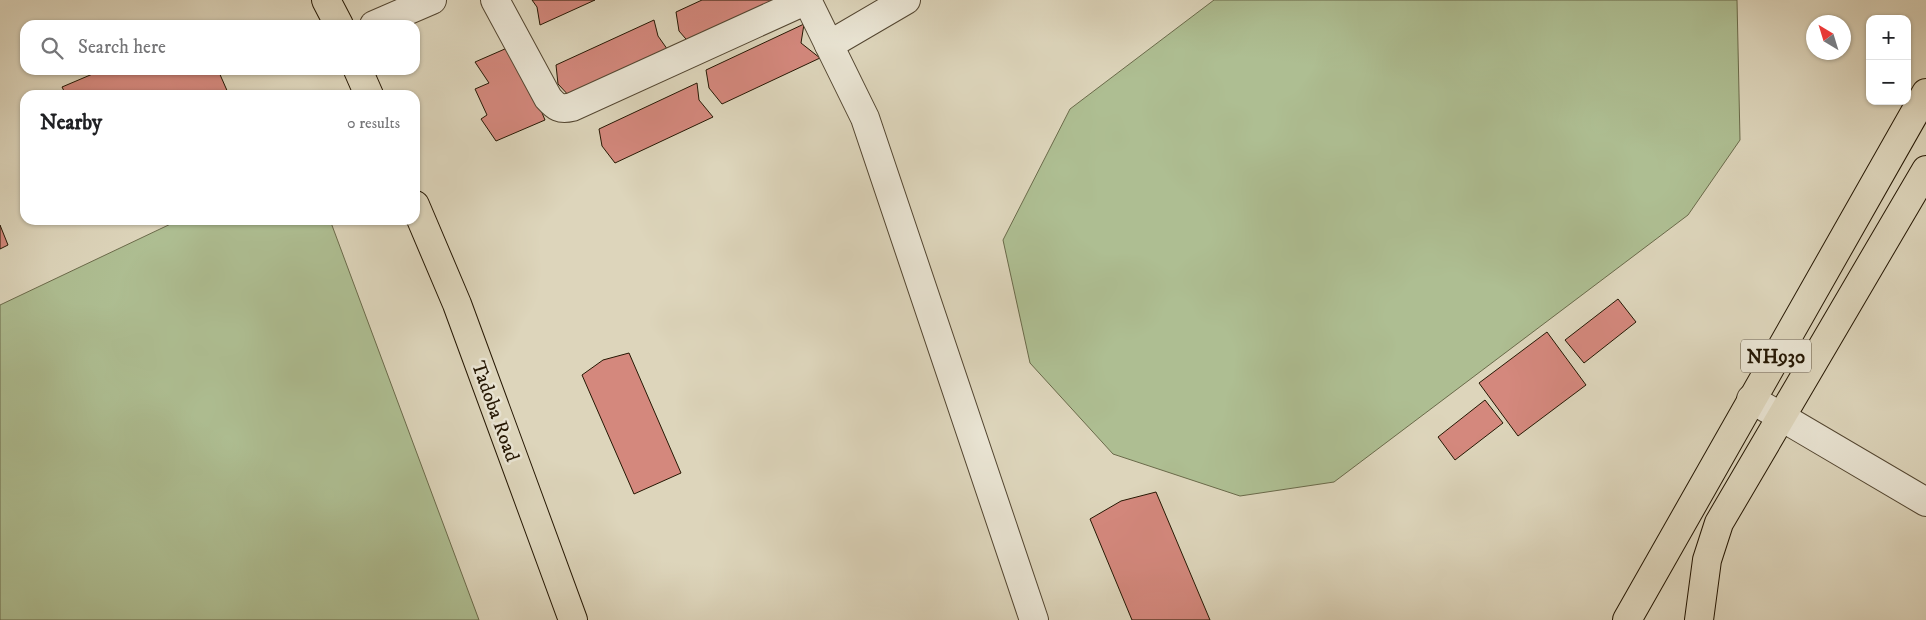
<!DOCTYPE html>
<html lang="en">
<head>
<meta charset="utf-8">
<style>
  :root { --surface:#fff; --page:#f6f6f6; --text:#202124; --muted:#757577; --line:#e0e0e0 }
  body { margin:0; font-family:"IM FELL DW Pica",serif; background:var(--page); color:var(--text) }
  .controls { position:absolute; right:15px; top:15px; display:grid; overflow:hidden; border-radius:10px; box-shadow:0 1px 4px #0004 }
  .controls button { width:45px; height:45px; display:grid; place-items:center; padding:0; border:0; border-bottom:1px solid var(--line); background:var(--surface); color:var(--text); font:25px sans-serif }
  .compass { position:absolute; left:1806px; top:15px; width:45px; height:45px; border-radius:50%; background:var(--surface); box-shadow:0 1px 4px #0004; rotate:322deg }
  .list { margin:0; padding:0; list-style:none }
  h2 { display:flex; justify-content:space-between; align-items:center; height:65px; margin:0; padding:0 20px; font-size:21px }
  h2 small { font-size:16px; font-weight:400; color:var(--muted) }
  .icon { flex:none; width:28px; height:28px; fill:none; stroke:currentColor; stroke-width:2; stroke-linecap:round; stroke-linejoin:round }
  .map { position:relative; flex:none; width:1926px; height:620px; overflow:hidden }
  .search { position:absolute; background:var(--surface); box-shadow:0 1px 4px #0004; left:20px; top:20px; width:400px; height:55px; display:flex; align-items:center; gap:12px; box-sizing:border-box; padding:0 18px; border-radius:15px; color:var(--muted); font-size:19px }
  .panel { position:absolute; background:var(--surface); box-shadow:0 1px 4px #0004; left:20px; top:90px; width:400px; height:135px; border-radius:15px }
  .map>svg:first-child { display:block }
  .green { fill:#aebe92; stroke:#6a6a4a }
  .building { fill:#d4887d; stroke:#251703 }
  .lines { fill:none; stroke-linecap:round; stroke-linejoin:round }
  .minor-casing { stroke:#534631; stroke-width:30 }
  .major-casing { stroke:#251703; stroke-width:30 }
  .highway-casing { stroke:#251703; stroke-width:30 }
  .minor { stroke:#e9e4d3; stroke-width:28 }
  .major { stroke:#ddd5bb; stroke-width:28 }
  .highway { stroke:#ddd5bb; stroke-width:28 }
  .labels { text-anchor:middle; stroke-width:5; stroke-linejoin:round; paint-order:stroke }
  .shield { fill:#e9e4d3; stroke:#605441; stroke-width:1 }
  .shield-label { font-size:19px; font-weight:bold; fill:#251703 }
  .street-label { font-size:20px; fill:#251703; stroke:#e9e4d3 }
</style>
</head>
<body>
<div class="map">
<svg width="1926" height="620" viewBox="0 0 1926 620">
  <rect width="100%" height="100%" fill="#ddd5bb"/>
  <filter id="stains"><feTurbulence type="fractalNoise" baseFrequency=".004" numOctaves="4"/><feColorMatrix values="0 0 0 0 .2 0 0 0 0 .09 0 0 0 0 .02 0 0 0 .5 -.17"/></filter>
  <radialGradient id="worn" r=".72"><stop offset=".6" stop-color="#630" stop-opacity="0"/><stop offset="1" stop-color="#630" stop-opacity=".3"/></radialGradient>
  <g class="green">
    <path d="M1214,0h523l3,140 -52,75 -354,267 -94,14 -127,-42 -83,-91 -27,-123 67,-131z"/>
    <path d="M179,220h151l149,400h-479v-315z"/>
  </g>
  <g class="building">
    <path d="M532,0h63l-55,25 -3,-18z"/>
    <path d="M702,0h88l-98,46 -13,-15 -3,-19z"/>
    <path d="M654,20l4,16 12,17 -98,46 -14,-15 -2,-19z"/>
    <path d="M804,24l-3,19 19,15 -98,46 -13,-16 -3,-18z"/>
    <path d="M514,45l31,75 -49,21 -15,-22 6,-4 -12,-26 14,-6 -14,-21z"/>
    <path d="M102,70h116l11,25h-163l-4,-8z"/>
    <path d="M697,83l2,17 14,17 -98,46 -13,-17 -3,-17z"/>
    <path d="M0,225l8,20 -8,4z"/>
    <path d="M1618,299l18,23 -52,41 -19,-23z"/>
    <path d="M1547,332l39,53 -68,51 -39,-53z"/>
    <path d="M629,353l52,120 -47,21 -52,-119 21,-15z"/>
    <path d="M1485,400l18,23 -48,37 -17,-23z"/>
    <path d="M1156,492l54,128h-78l-42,-101 31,-18z"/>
  </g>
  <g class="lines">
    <g class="minor-casing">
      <g id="minor">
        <path d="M495,0l53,98c8,9 12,12 24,9l235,-107"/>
        <path d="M807,0l58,118 169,502"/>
        <path d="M374,25l58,-25"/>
        <path d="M829,45l77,-45"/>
        <path d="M1751,399l175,103"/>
      </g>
    </g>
    <g class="major-casing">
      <g id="major">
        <path d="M326,0l13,25"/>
        <path d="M358,70l11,25"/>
        <path d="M415,205l42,99 116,316"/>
      </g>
    </g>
    <g class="highway-casing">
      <g id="highway">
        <path d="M1627,620l299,-527"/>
        <path d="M1699,620l8,-60 12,-37 207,-353"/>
      </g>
    </g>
    <use href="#minor" class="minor"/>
    <use href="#major" class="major"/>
    <use href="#highway" class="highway"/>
  </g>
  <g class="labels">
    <rect class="shield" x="1741" y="339.5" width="70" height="33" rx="4"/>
    <g class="shield-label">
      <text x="1776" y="363">NH930</text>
    </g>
    <g class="street-label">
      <text transform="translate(496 411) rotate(70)" y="7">Tadoba Road</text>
    </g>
  </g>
  <rect width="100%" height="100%" filter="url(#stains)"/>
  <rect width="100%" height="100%" fill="url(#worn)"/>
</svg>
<div class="controls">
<button>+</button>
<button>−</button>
</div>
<svg class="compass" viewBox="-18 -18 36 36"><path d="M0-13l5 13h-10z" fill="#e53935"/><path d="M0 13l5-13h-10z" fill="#757577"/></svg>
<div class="search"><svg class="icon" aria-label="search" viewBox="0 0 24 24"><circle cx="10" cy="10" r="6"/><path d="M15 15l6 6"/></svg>Search here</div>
<section class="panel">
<h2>Nearby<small>0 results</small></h2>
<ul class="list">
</ul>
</section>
</div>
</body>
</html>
